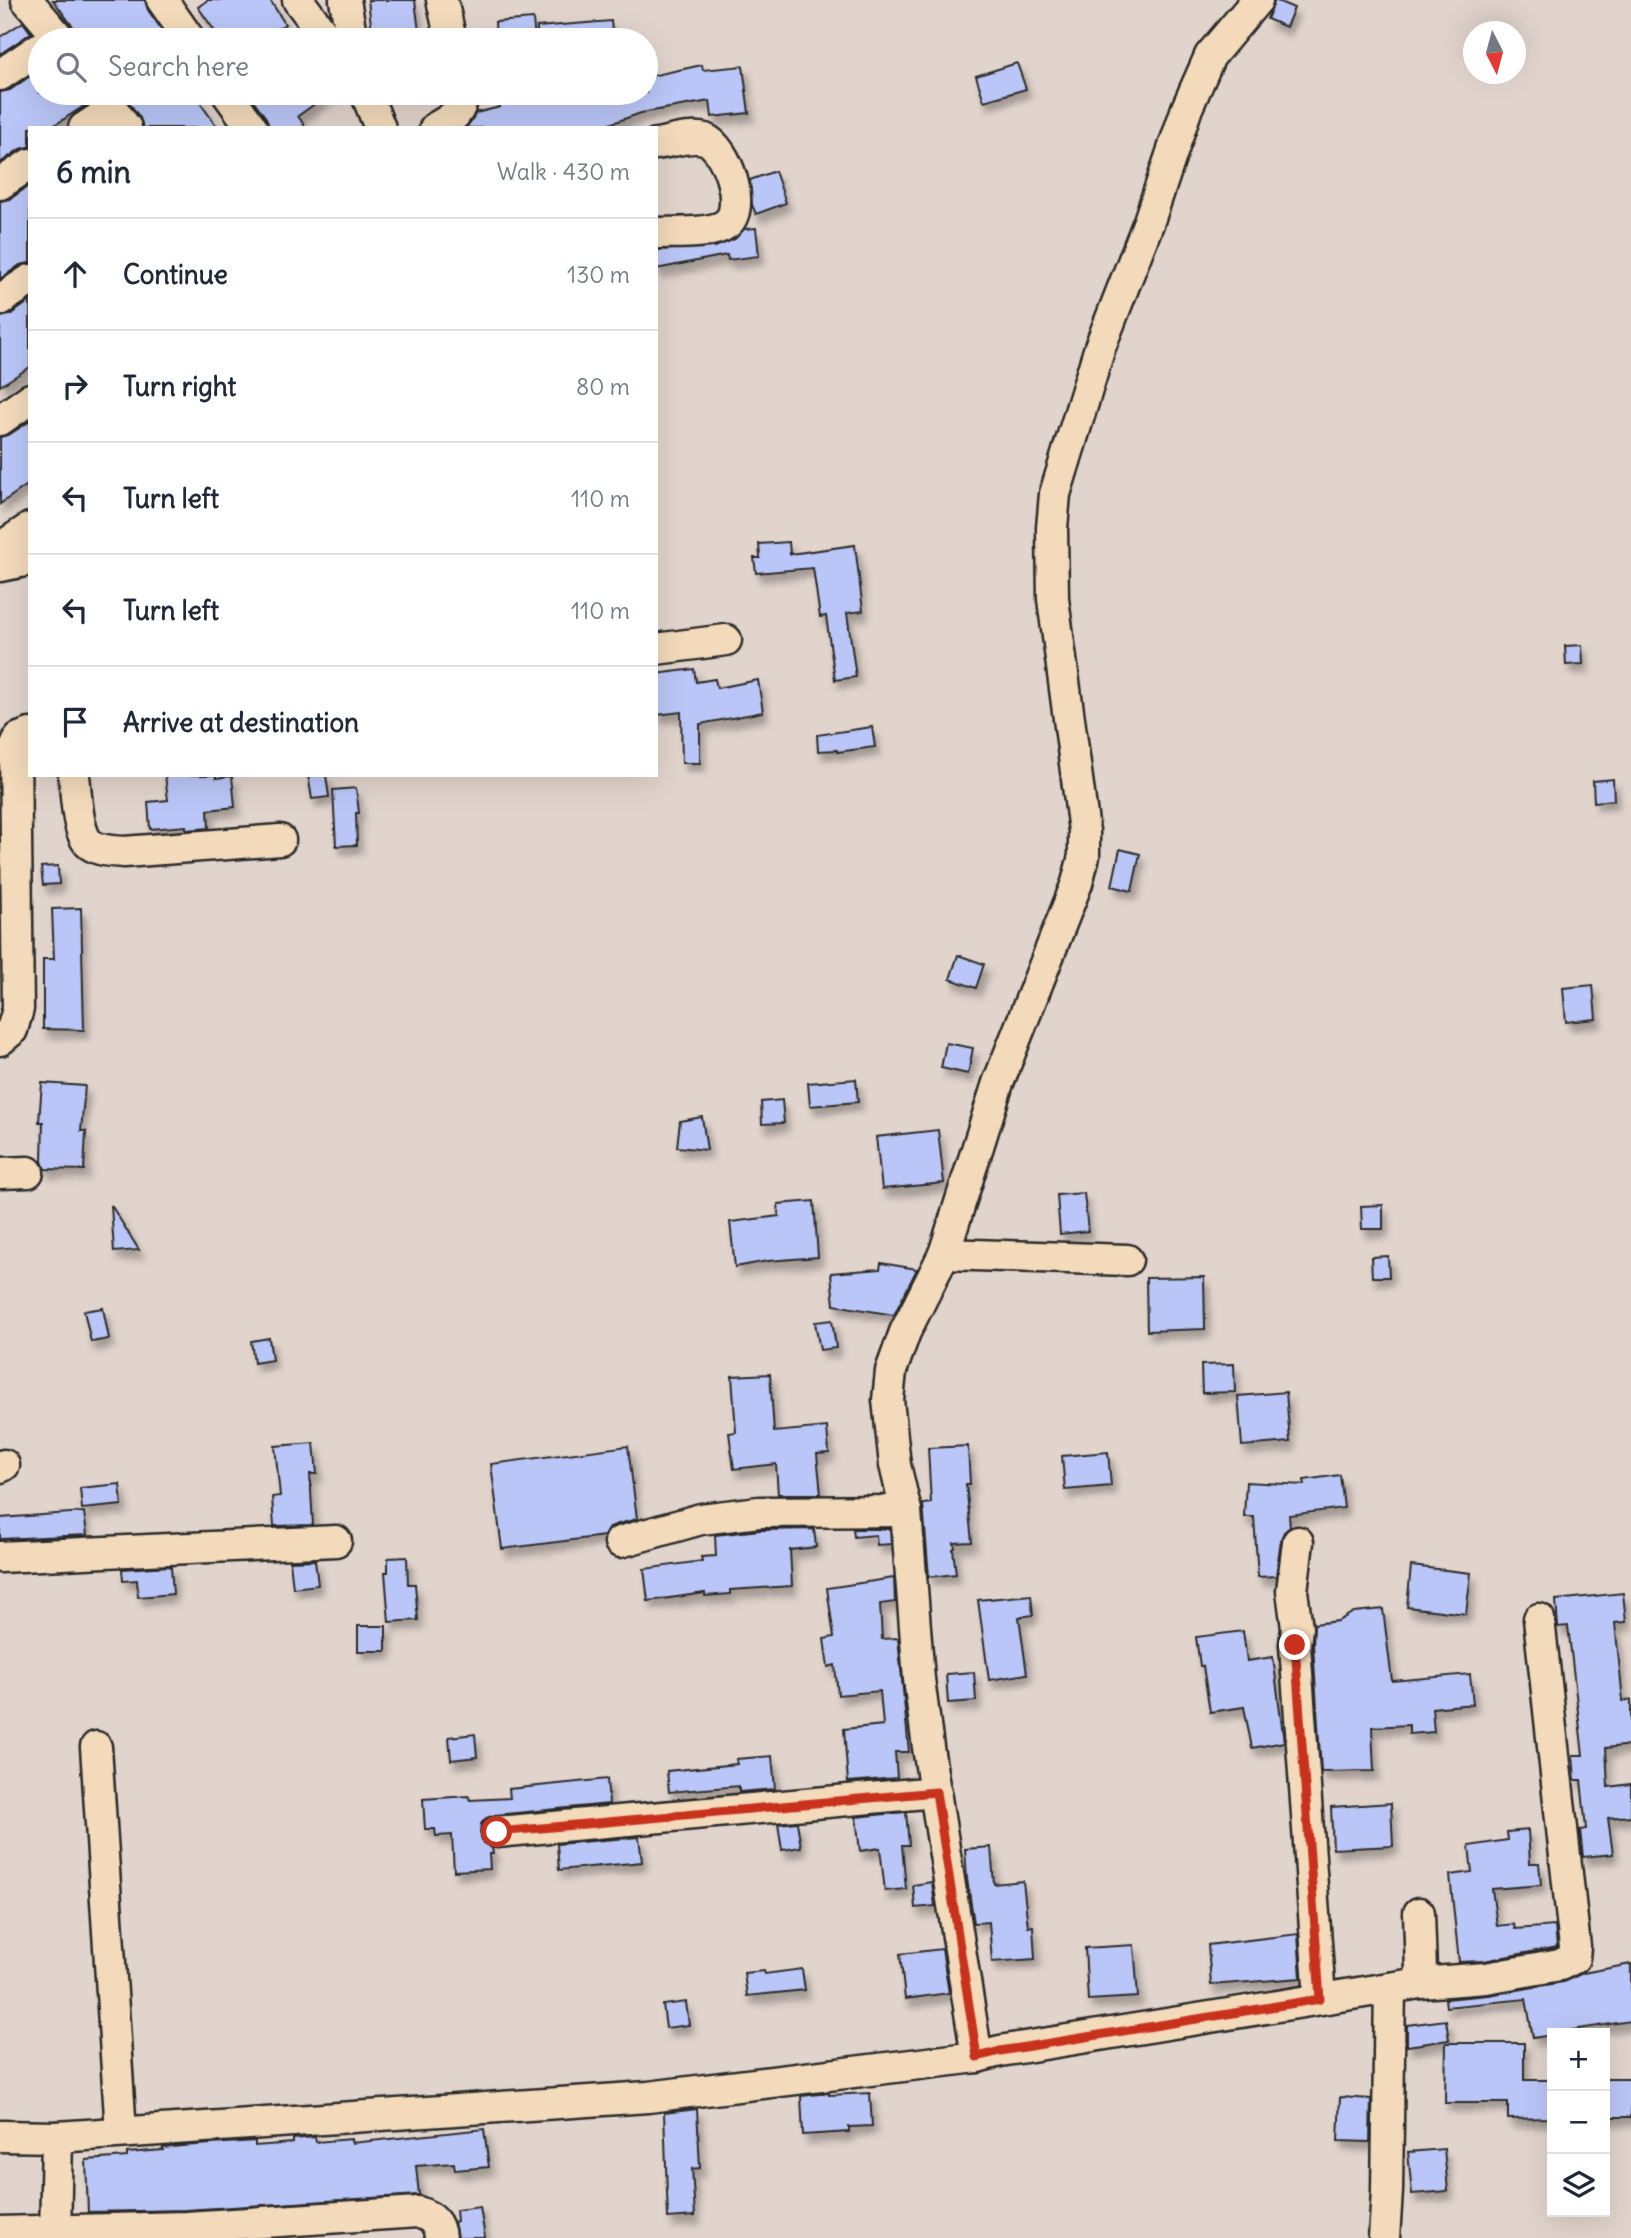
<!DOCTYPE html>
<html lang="en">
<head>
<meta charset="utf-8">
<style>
  :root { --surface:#fff; --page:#f2f2f3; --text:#1f2937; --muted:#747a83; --line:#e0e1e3 }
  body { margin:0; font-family:Delius,sans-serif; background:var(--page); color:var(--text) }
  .controls { position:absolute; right:21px; bottom:21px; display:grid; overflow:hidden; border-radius:0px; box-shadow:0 7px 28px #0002 }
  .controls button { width:63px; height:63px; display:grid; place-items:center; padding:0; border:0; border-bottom:2px solid var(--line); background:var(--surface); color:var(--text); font:35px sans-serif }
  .compass { position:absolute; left:1463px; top:21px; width:63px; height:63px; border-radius:50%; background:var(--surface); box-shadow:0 7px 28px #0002; rotate:174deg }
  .stop { position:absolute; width:21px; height:21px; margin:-16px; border:5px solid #c8321e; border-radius:50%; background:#fff }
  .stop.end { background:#c8321e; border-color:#fff; box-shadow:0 2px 7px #0008 }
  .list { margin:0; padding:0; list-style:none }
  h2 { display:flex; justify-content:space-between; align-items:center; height:91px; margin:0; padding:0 28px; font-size:30px }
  h2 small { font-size:23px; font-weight:400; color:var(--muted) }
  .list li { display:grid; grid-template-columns:46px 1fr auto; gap:21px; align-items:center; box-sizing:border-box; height:112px; padding:0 28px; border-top:2px solid var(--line) }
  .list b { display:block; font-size:26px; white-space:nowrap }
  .list em { font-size:23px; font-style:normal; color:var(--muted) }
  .icon { flex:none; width:38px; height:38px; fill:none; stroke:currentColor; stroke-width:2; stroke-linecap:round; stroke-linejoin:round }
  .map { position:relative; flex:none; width:1631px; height:2238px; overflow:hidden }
  .search { position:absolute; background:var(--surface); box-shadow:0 7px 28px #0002; left:28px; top:28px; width:630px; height:77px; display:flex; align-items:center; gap:18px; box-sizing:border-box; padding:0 24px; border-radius:38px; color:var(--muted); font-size:26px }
  .panel { position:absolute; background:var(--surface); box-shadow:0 7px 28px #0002; left:28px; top:126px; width:630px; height:651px; border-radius:0px }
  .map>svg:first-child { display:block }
  .building { fill:#bac6f7; stroke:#2b2b2b; stroke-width:2; filter:url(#shadow) }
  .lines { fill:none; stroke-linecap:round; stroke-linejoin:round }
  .minor-casing { stroke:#2b2b2b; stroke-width:35 }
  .minor { stroke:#f2daba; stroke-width:30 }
  .route { stroke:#c8321e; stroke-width:9 }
</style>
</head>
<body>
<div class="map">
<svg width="1631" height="2238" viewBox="0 0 1631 2238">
  <defs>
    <filter id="shadow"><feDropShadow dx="4.5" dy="8" stdDeviation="3.5" flood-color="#0004"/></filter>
  </defs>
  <rect width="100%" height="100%" fill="#e1d4cc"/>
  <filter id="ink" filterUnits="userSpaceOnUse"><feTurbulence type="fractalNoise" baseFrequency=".0143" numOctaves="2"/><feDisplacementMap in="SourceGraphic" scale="14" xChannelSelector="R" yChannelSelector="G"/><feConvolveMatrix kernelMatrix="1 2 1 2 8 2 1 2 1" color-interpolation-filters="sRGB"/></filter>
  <g filter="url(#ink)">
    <g class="building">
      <path d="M53,0h92l3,10 21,30h-86z"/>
      <path d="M208,0h62l15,24 -26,16h-38l-23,-33z"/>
      <path d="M368,0h47l5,40h-47z"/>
      <path d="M1275,0l19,8 -8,19 -19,-8z"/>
      <path d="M533,19l2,21h-39l-1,-18z"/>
      <path d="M611,21l2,19h-76v-13z"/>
      <path d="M23,22l8,11 -31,21v-17z"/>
      <path d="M1017,63l9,26 -42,12 -8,-25z"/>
      <path d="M702,65l1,5 40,-4 6,47 -37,4 -2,-16 -69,12 -34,12 -31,3h-110l10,-15 24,-6 -3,-14h149v-16z"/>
      <path d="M40,69v24h44l3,11 -37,24h-20v19l-10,2 -20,14v-71l10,-2z"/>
      <path d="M139,93h54l25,35h-75l-3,-10 -12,-17z"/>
      <path d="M248,93h82l-32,23 8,12h-37l-3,-10z"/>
      <path d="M775,171l11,32 -30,11 -4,-9 -2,-25z"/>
      <path d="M30,185v78l-10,2 -20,14v-78l10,-2z"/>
      <path d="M756,228l3,28 -31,4 -1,-5 -71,14v-19l59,-3 20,-8 9,-10z"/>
      <path d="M30,301v66l-30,19v-69l10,-2z"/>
      <path d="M30,421v62l-30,21v-67l10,-3z"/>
      <path d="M789,542l1,12 65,-9 8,66 -16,2 9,64 -21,3 -9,-64 -6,1 -7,-49 -57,5 -2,-15h6l-1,-14z"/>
      <path d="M1582,645l1,19 -17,1 -1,-19z"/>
      <path d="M694,669l2,13 19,-3 2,9 41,-8 5,32 -63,12v39h-18l-1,-51 -25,3v-41z"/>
      <path d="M872,727l3,20 -38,5v-2l-19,1 -1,-16z"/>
      <path d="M165,775h51v3l16,-2 3,31 -27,3 1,18 -23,2v-4l-36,3 -2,-27 20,-2z"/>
      <path d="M308,775h18l3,22 -17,2z"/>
      <path d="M1613,779l1,21 -20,2 -1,-21z"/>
      <path d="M356,788l3,25h-3l1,32 -21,1 -3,-56z"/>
      <path d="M1120,849l20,5 -8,37 -20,-5z"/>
      <path d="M58,866l1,18 -16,1 -2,-18z"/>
      <path d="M81,908l3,122 -41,-1v-70h11l-2,-50z"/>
      <path d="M958,955l26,9 -8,24 -26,-9z"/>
      <path d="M1593,985l3,34 -30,3 -3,-34z"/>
      <path d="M946,1043l27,5 -5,26 -27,-6z"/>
      <path d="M856,1079l2,23 -48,4 -2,-23z"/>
      <path d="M42,1083l43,3 -4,45h5l-2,39 -39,-1 -3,-8 1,-39h-4z"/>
      <path d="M782,1100l2,23 -22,1 -1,-22z"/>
      <path d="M702,1117l5,33 -30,-3 3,-26z"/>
      <path d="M938,1130l6,53 -62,6 -6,-52z"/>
      <path d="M1084,1193l4,38 -28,3 -3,-39z"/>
      <path d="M814,1201l4,56 -50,4 -33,6 -5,-45 49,-6 -1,-12z"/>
      <path d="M111,1205l28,45 -25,2z"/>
      <path d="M1383,1205v24h-21l-1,-23z"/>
      <path d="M1388,1256l1,21h-17l-1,-20z"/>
      <path d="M881,1263l36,6 -23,46 -60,-10 -3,-32 49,-4z"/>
      <path d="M1204,1277l1,52 -58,2 -1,-53z"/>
      <path d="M103,1308l6,31 -18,3 -7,-31z"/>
      <path d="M832,1320l4,28 -16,2 -5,-28z"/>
      <path d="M269,1338l3,22 -18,3 -3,-22z"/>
      <path d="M1234,1364l1,28 -33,1 -1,-28z"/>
      <path d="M770,1374l4,58 53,-5 2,26 -12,1 4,40h-43l-2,-30 -42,5 -5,-36 7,-1 -4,-56z"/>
      <path d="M1286,1392l4,50 -48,4 -4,-50z"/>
      <path d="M314,1443l3,31h-7l3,51 -39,1 -2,-29 8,-1 -5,-50z"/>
      <path d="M628,1446l9,73 -22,6 -7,4 -4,7 -102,13 -11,-85z"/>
      <path d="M968,1446l2,38h-4l6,58 -18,1 1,5 -2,1 3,25 -27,3 -6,-73 8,-1 -3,-55z"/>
      <path d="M1108,1452l3,34 -46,4 -3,-34z"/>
      <path d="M1340,1475l4,33 -55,7 1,12 -6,5 -3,7 -5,37 -18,1 -4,-60h-10l2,-35 59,3 -1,-5z"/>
      <path d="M120,1484l2,21 -40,4 -2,-21z"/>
      <path d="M84,1512l3,23 -87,4v-21z"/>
      <path d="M814,1529l2,18 -26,3 2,36 -62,4v4l-25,2v-3l-57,8 -4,-32 58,-8 -1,-4 15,-1 -1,-21 45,-5z"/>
      <path d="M853,1529h37l1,15 -14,1 -1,-10 -22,2z"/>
      <path d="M407,1557l1,27h7l3,36 -29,2 -4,-50h3v-14z"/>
      <path d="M315,1560l3,25 -25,3 -3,-27z"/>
      <path d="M171,1566l2,28 -35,3 -1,-17 -14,1 -1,-12z"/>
      <path d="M1411,1566l60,7 -5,41 -59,-7z"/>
      <path d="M894,1578l1,24 -15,2 2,35 16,-1 11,114h-14l2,26 -49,4 -4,-53 39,-4 -3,-34 -42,4 -3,-30 -7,2 -4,-28 10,-2 -7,-49z"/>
      <path d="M1623,1593l3,29 -11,1 8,78 8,-1v45l-25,3 2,39 23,-3v32l-23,2 5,36 -30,3 -3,-27 6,-1 -5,-49h-6l-2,-25h10l-15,-129 -10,1 -2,-27z"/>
      <path d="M1031,1595l2,20 -14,2 8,57 -38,6 -11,-80z"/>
      <path d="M1383,1609l9,72 78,-7 3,30 -41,4 2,24 -25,2v-9l-37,2 2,44 -53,1 -8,-127 1,-21 24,-3 16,-9z"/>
      <rect x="358" y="1626" width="28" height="25"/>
      <path d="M1243,1631l4,30 26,-4 11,85 -32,6 -8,-41 -34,5 -7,-46h-3l-4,-29z"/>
      <path d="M974,1672l2,29 -28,2 -2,-29z"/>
      <path d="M475,1734l2,23 -26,3 -2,-23z"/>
      <path d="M772,1756l3,33 -36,3v-6l-70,6 -2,-21 70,-7 -1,-5z"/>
      <path d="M607,1779l2,25 -114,11 -9,3 -5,6 -1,9 3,10 9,5 1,6h-4l1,15 -36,2 -2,-36 -16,1 -1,-7h-10l-2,-30 46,-3 1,4 40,-2 -1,-9z"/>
      <path d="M1391,1803l2,43 -60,3 -2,-42z"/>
      <path d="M906,1812l3,33h-7l4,44 -21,2 -5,-43 -20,3 -4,-34z"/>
      <path d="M797,1822l4,25 -19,3 -4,-26z"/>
      <path d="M1528,1830l2,33h9l2,22 -49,4 5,37 17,-2 1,5 40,-3 2,21 -73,14 -25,1 -9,-87 22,-3 -3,-26 39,-6 -1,-8z"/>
      <path d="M639,1837l3,25 -83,8 -2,-26z"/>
      <path d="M991,1847l3,37 29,-3 5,46 5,-1 2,33 -43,3 -3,-40 -15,1 -7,-44 -2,-30z"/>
      <path d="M932,1882l3,24 -20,2 -2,-23z"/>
      <path d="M1298,1934l3,44 -90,7 -3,-40z"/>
      <path d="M1134,1945l4,52 -50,3 -3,-52z"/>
      <path d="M942,1949l7,44 -44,6 -5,-45z"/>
      <path d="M1631,1964v57l-79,12v2l-19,3 -7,-39 -80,8 -1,-8 44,-4 74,-13 20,-9z"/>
      <path d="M802,1969l3,21 -58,6 -3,-23 20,-2 1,3z"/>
      <path d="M686,2002l3,23 -23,3 -3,-23z"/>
      <path d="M1446,2020l3,20 -42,6v-21z"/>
      <path d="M1446,2043h78v37h28v38l-44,1v-16h-63z"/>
      <rect x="1605" y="2079" width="26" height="38"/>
      <path d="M829,2093v2l41,-2 2,33 -23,1v5l-46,3 -2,-39z"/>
      <path d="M1340,2097l31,2 -1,43 -32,-1z"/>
      <path d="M697,2109l3,59 -8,1 3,47 -27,2 -4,-105z"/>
      <path d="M484,2129l5,38 -34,3 -1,-7 -38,3 3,29 -234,15 -97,2 -2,-52 41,-3v-4l36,-3v-2l19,-2 73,-5v5l38,-3v-4l22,-2 1,5 35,-3 1,4z"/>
      <path d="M1444,2149l4,42 -36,3 -4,-42z"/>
      <path d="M480,2207l5,31h-28l-3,-16 3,-1 -1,-11z"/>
    </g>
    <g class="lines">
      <g class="minor-casing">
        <g id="minor">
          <path d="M27,0l34,40"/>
          <path d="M162,0l28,40"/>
          <path d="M298,0l30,40"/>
          <path d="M345,0l7,40"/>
          <path d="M442,0l9,40"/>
          <path d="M0,75l40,-27"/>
          <path d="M101,93l25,35"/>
          <path d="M227,93l25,35"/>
          <path d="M366,93l14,35"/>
          <path d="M84,128l29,-19"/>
          <path d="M435,128c16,-9 28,-15 27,-35"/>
          <path d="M656,144c14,-2 35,-9 49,-5 21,8 43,69 21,85 -14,11 -52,8 -70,9"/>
          <path d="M0,184l30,-20"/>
          <path d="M0,300l30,-20"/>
          <path d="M0,420l30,-21"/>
          <path d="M0,548l30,-20"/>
          <path d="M0,566l30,-6"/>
          <path d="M656,649l70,-9"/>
          <path d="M74,775c2,16 3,62 17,70 9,6 22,6 33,7l156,-12"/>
          <path d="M0,1040l12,-10 6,-21 -3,-261 4,-10 11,-4"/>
          <path d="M0,1173l28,-1"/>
          <path d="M944,1254l183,6"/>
          <path d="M0,1467l4,-2"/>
          <path d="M620,1542l81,-23 58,-7 147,-1"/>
          <path d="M1298,1542l-6,49 5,37 -2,17 25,354"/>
          <path d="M0,1557l336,-16"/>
          <path d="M96,1747l25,385"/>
          <path d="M497,1832l439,-40"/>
          <path d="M1419,1913l2,58 -1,12"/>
          <path d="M977,2057l-49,-310 -9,-68 -13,-168 -11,-46 -7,-65 3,-29 14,-39 39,-78 54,-171 79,-200 7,-27v-25l-31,-232 -1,-71 3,-34 45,-147 49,-126 38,-113 23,-52 47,-56"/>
          <path d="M0,2136l57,1 591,-40 329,-40 23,-6 420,-68 66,-5 74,-13 14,-7 1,-11 -36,-328"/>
          <path d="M0,2232l186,-5 232,-15c14,5 21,10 22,26"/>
          <path d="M55,2238l2,-101"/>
          <path d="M1384,2238l3,-47 3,-203"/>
        </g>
      </g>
      <use href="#minor" class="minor"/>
    </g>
  </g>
  <g class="lines" filter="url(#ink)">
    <path class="route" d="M497,1832l439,-40 41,265 23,-6 320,-52 -25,-354"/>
  </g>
</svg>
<div class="controls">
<button>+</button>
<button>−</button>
<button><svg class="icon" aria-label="layers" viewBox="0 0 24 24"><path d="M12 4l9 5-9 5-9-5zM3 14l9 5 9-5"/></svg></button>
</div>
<svg class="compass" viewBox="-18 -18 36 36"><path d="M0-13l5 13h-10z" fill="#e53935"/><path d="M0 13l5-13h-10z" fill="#747a83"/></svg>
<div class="stop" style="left:497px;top:1832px"></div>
<div class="stop end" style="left:1295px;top:1645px"></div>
<div class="search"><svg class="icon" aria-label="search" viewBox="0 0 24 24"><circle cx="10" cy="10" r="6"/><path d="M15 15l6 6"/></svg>Search here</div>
<section class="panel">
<h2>6 min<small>Walk · 430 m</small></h2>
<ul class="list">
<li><svg class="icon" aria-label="ahead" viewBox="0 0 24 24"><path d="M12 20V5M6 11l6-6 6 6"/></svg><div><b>Continue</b></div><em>130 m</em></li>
<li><svg class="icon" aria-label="right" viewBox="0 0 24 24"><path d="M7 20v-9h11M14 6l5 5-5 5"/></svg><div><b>Turn right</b></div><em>80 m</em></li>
<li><svg class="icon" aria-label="left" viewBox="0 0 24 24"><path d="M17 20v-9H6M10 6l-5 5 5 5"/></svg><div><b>Turn left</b></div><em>110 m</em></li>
<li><svg class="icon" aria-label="left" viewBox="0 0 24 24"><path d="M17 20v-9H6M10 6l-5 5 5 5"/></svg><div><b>Turn left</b></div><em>110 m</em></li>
<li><svg class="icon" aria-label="arrive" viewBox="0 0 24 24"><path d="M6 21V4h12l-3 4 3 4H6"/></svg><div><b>Arrive at destination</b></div></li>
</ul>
</section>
</div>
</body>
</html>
